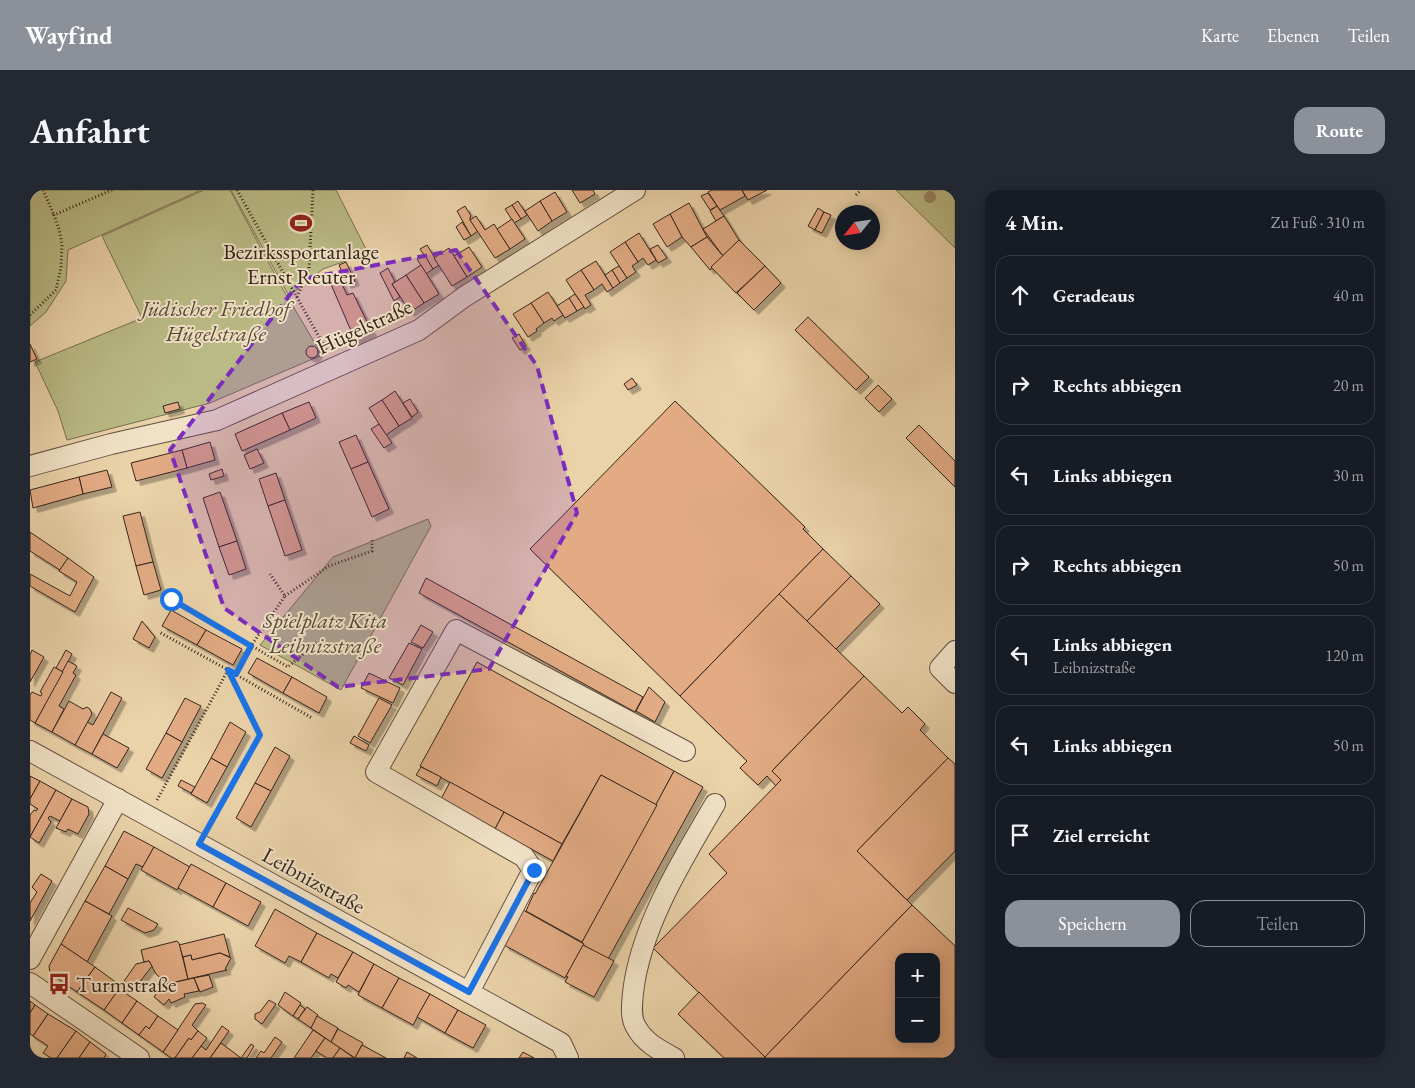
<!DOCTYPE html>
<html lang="de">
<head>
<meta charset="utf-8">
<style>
  :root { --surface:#171b24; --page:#242831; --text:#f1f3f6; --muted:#9ea1a6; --line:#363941; --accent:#8c9099 }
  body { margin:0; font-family:"EB Garamond",serif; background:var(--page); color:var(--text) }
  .controls { position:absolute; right:15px; bottom:15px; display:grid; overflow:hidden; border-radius:10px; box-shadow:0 2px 12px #0003 }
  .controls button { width:45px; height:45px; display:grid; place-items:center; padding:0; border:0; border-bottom:1px solid var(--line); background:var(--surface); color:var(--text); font:25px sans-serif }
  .compass { position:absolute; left:805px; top:15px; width:45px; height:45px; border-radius:50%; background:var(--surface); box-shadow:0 2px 12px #0003; rotate:240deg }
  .stop { position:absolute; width:15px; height:15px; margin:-11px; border:4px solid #1a73e8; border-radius:50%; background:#fff }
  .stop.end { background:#1a73e8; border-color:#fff; box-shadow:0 1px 5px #0008 }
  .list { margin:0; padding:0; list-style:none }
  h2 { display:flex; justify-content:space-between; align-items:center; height:65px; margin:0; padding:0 20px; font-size:21px }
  h2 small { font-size:16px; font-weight:400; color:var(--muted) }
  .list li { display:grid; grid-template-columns:32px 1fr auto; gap:15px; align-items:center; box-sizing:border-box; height:80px; margin:0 10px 10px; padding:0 10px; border:1px solid var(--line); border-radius:15px }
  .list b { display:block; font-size:19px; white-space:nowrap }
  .list p { margin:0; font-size:16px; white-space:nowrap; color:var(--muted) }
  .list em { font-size:16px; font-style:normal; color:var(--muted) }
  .actions { display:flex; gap:10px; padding:15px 20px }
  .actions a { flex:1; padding:11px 0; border:1px solid var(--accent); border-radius:15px; text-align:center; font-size:18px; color:var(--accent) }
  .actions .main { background:var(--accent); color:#fff }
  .icon { flex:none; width:28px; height:28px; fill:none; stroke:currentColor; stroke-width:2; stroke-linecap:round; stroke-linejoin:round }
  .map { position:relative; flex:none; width:925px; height:868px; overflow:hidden; border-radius:15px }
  header { display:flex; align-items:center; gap:30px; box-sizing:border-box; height:70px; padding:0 25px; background:var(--accent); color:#fff }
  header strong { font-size:24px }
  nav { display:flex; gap:28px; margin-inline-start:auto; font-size:18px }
  .intro { display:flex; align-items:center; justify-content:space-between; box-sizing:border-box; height:120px; padding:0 30px }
  h1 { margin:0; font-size:35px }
  .button { padding:12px 22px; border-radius:15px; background:var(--accent); color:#fff; font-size:18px; font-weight:700 }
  main { display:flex; gap:30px; padding:0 30px }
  aside { flex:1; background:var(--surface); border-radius:15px; box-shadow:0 2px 12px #0003 }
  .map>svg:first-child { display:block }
  .green { fill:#babb86; stroke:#787052 }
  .building { fill:#e2ab84; stroke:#36251d; fill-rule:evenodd; filter:url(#shadow) }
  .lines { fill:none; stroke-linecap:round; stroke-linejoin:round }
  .minor-casing { stroke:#635040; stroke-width:22 }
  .path { stroke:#36251d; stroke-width:3; stroke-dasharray:1 2.5; stroke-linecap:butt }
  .minor { stroke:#f1e2c7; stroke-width:20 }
  .tree { fill:#99876a }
  .route { stroke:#1a73e8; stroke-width:6 }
  .marked { fill:#7b2cbf; fill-opacity:0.2; stroke:#7b2cbf; stroke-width:4; stroke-dasharray:10 6; stroke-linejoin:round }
  .labels { text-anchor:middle; stroke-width:4; stroke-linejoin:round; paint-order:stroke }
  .poi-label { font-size:22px; fill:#36251d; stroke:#f1e2c7 }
  .park-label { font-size:22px; font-style:italic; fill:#574a37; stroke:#f1e2c7 }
  .street-label { font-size:22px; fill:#36251d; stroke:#f1e2c7 }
</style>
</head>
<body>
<header>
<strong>Wayfind</strong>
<nav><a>Karte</a><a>Ebenen</a><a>Teilen</a></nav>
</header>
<div class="intro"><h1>Anfahrt</h1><a class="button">Route</a></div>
<main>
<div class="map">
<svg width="925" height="868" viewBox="0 0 925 868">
  <defs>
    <filter id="shadow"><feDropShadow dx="4.5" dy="4.5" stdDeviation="0" flood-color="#0004"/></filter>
  </defs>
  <rect width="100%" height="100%" fill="#ead2a9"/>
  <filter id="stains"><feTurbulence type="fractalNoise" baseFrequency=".004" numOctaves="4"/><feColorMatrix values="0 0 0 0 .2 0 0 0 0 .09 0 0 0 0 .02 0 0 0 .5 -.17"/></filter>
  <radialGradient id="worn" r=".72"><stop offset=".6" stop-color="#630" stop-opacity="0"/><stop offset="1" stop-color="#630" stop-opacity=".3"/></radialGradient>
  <g class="green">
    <path d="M0,0h171l-133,60 -2,31 -20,31 -16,14z"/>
    <path d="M174,0h26l51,96 41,69 -112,48 -143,37 -9,-29 -23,-49 107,-44 -40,-82z"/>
    <path d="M201,0h105l32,63 -45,16 -34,27z"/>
    <path d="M866,0h59v58z"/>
    <path d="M398,329l3,7 -90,164 -81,-45 73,-88z"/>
  </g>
  <g class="building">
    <path d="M542,0h21l2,4 -15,9z"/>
    <path d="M682,0h30l3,6 -25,14 -12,-18z"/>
    <path d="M712,0h25l-19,10z"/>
    <path d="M525,2l12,20 -15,9 -12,-20z"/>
    <path d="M678,3l9,13 -7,4 -9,-14z"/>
    <path d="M488,11l9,14 -6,4 -9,-14z"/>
    <path d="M510,11l12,20 -14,10 -13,-20z"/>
    <path d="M659,13l18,34 -16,10 -9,-10 -12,-23z"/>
    <path d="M482,15l9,14 -7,4 -9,-14z"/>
    <path d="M435,16l6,10 -1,1v3l8,11 -7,5 -14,-25z"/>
    <path d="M687,16l7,10 -8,5 -6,-10z"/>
    <path d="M788,18l6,4 -9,18 -7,-4z"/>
    <path d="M794,22l7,3 -9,18 -7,-3z"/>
    <path d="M640,24l12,23 -15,10 -14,-23z"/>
    <path d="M446,26l9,14 9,-6 16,25 -15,9 -25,-38z"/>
    <path d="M694,26l15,24 -16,16 -20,-27z"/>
    <path d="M482,29l13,20 -15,10 -13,-20z"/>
    <path d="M432,32l9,14 -7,4 -8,-13z"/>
    <path d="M609,43l17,27 -8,5 -5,-7 -5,4 -13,-20z"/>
    <path d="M677,47l16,19 -13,14 -19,-23z"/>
    <path d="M709,50l26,26 -29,27 -25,-26z"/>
    <path d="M595,52l13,20 -6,4 4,6 -9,6 -17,-26z"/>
    <path d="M397,55l12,20 -6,4 -13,-20z"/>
    <path d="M628,55l9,13 -9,5 -8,-14z"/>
    <path d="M439,57l13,20 -15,10 -13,-21z"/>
    <path d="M419,58l18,29 -15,9 -18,-28z"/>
    <path d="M394,64l9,15 -7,5 -9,-15z"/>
    <path d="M566,71l17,27 -6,4 -5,-8 -8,6 -13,-20z"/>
    <path d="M316,72l9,19 -8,3 -8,-19z"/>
    <path d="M391,75l18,29 -15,9 -18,-28z"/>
    <path d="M589,76l8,12 -7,5 -8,-13z"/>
    <path d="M735,76l16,17 -27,27 -17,-17z"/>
    <path d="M358,78l7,14 -3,2 8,13 -6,4 -14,-28z"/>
    <path d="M551,80l13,20 -9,5 6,10 -6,4 -19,-29z"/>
    <path d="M582,80l8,13 -7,5 -8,-13z"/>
    <path d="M376,85l18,28 -14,9 -18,-28z"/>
    <path d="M309,88l8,17 6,-2 19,39 -17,8 -25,-58z"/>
    <path d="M518,102l15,23 -9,6 -2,-3 -8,5 -13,-20z"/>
    <path d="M545,104l9,13 -7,4 -8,-13z"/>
    <path d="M539,108l8,13 -12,7 -8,-12z"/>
    <path d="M501,113l13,20 -8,6 1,2 -9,6 -15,-23z"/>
    <path d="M778,127l61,60 -13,13 -61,-60z"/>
    <path d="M489,144l7,12 -6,4 -8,-12z"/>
    <path d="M0,154l7,15 -7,3z"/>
    <circle cx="282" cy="162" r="6"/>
    <path d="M602,188l5,7 -9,5 -4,-6z"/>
    <path d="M848,195l14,14 -13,13 -14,-14z"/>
    <path d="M365,201l17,27 -13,8 -17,-26z"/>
    <path d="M380,209l8,13 -6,5 -9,-14z"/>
    <path d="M352,210l17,26 -13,9 -17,-27z"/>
    <path d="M645,211l130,126 -2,2 20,20 -143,147 -150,-147z"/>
    <path d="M148,212l2,7 -15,4 -2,-7z"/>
    <path d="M279,212l7,16 -26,12 -8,-17z"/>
    <path d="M252,223l8,17 -48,21 -7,-17z"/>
    <path d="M349,234l13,19 -8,5 -13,-19z"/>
    <path d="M889,235l36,36v26l-49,-49z"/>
    <path d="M326,245l12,27 -17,7 -12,-27z"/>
    <path d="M180,252l5,18 -28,8 -5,-18z"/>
    <path d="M227,259l7,14 -14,6 -6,-14z"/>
    <path d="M152,260l5,18 -51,13 -5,-18z"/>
    <path d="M338,272l21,47 -17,8 -21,-48z"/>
    <path d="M192,279l2,7 -13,4 -2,-6z"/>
    <path d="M77,280l5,17 -29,7 -4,-17z"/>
    <path d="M246,283l9,27 -17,6 -9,-27z"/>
    <path d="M49,287l4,17 -50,14 -3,-18z"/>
    <path d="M190,302l17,49 -18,6 -16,-49z"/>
    <path d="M255,310l17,50 -17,6 -17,-50z"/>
    <path d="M110,322l13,50 -17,4 -13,-50z"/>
    <path d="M0,342l38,26 -8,12 -30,-19z"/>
    <path d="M207,351l9,28 -17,6 -10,-28z"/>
    <path d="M793,359l28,27 -44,45 -28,-27z"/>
    <path d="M38,368l26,19 -19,35 -45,-26v-12l40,22 7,-14 -18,-11z"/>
    <path d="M123,372l8,28 -17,5 -8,-29z"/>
    <path d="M821,386l29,28 -44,45 -29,-28z"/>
    <path d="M396,388l217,119 -8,15 -216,-119z"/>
    <path d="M749,404l85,82 -92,95 9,9 -5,6 -9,-10 -9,9 -18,-17 7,-7 -67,-65z"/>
    <path d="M141,420l35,20 -9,15 -35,-19z"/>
    <path d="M112,431l13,16 -6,11 -16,-9z"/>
    <path d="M391,435l12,7 -10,16 -12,-6z"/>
    <path d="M176,440l36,19 -9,16 -36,-20z"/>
    <path d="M379,453l13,6 -19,36 -14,-7z"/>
    <path d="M2,460l12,7 -14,25v-27z"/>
    <path d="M36,460l6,4 -9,18 -7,-4z"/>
    <path d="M227,468l35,19 -9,16 -35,-20z"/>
    <path d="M38,471l9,5 -4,7 3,2 -17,31 5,3 -12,23 -17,-9z"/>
    <path d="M447,472l197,109 -18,34 -55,-30 -39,69 -142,-78z"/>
    <path d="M24,477l9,5 -28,51 -5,-3v-25l2,-3 9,4 1,-3 -2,-1z"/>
    <path d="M339,483l31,15 -7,15 -32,-15z"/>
    <path d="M834,486l38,37 6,-6 17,17 -5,6 28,28 -91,93 55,54 -147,152 -112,-109 74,-75 -18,-19 72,-74 -9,-9z"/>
    <path d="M262,487l35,20 -8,16 -36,-20z"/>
    <path d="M619,497l16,15 -10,20 -19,-11z"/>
    <path d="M81,502l11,6 -30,56 -17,-9 12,-23 6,3z"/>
    <path d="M155,508l16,8 -19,36 -16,-9z"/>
    <path d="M349,508l13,7 -22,38 -12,-7z"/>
    <path d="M39,511l14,8 4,-2 3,2 2,5 -17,31 -23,-13z"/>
    <path d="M200,532l16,10 -19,35 -16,-9z"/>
    <path d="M136,543l16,9 -20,36 -16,-9z"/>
    <path d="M73,544l26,14 -12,20 -25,-14z"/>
    <path d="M324,546l15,9 -3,6 -16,-8z"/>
    <path d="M245,557l15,9 -19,35 -16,-8z"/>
    <path d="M181,568l16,9 -20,36 -16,-9z"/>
    <path d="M918,568l7,6v87l-48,49 -50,-49z"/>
    <path d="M391,577l20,10 -4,9 -21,-11z"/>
    <path d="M644,581l29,16 -95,172 -25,-14 -1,-3z"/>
    <path d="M571,585l56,30 -75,137 -56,-31 8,-18 1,1z"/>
    <path d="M0,586l10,5 -10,18z"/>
    <path d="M151,590l14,7 -4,6 -13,-7z"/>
    <path d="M10,591l16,9 -26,47v-22l4,-5 2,1 2,-2 -8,-5v-5z"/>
    <path d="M420,592l54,30 -9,17 -54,-30z"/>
    <path d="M225,593l16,8 -20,36 -15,-9z"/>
    <path d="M26,600l16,9 -12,22 -10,-5 -2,2 3,4 -12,21 -9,-6z"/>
    <path d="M42,609l16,8 1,7 -11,20 -10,-5 -2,3 -10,-4z"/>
    <path d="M474,622l58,32 -9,17 -58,-32z"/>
    <path d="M94,641l30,16 -11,20 -7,-3 -8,15 -23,-13z"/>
    <path d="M124,657l36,20 -13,23 -36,-20z"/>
    <path d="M161,674l35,19 -13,24 -35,-19z"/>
    <path d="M75,676l23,13 -19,35 -24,-13z"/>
    <path d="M11,684l11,7 -22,40v-18l7,-11 -5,-5z"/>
    <path d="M196,693l35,19 -13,24 -35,-19z"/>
    <path d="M55,711l27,15 -25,46 -26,-18z"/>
    <path d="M882,715l43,41v112h-191zM869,767h37v82h-37z"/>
    <path d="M98,718l30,16 -4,6 -9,3 -24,-13z"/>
    <path d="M245,719l42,24 -16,29 -12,-6 -4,7 -30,-17z"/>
    <path d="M493,720l61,34 -19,34 -61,-33z"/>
    <path d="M287,743l36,19 -15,26 -7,-4 -2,4 -28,-16z"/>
    <path d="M194,744l6,23 -10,-4 -28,7 -1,-5 -8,2 -4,-12z"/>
    <path d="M147,751l2,2 9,36 -21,5 -11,-10 -7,-13 -5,1 -3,-12z"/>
    <path d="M31,754l34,23 -18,25 -27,-19 -1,-7z"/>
    <path d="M553,755l31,16 -20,36 -29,-15 3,-5 -2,-1z"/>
    <path d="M323,762l21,12 -15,28 -11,-7 -2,3 -10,-6z"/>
    <path d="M190,763l11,5 -6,11 2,1 -39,9 -5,-22 8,-2 1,5z"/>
    <path d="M119,771l3,5 -17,22 -7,-5 -6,8 15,10 -15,22 -18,-13 32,-46z"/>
    <path d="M344,774l25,14 -17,30 -24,-13z"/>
    <path d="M65,777l26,19 -17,24 -27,-18z"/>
    <path d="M179,785l4,12 -13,5 -6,-14z"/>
    <path d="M164,788l5,13 -15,3 1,3 -14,6 -2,-4 -5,6 -10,-8 11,-15 2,2z"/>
    <path d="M369,788l31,16 -17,31 -31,-17z"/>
    <path d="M255,802l16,11 -8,13 -15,-11z"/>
    <path d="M669,802l66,65 -1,1h-40l-46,-44z"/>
    <path d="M400,804l28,16 -13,23 -28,-16z"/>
    <path d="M239,810l7,4 -14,20 -7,-5v-5l5,-2z"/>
    <path d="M0,811l5,4 -5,8z"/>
    <path d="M107,811l21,15 -9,13 -3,-3 -7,9 -17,-12z"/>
    <path d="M172,813l4,2 -14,20 6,6 -7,9 -2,-2 -14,20h-4l-8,-6 32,-48z"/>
    <path d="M5,815l13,9 -15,22 -3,-2v-21z"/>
    <path d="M270,815l5,4 -7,10 -5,-3z"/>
    <path d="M277,817l11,8 -7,13 -13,-9z"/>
    <path d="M428,820l28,15 -13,23 -28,-15z"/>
    <path d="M18,824l28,17 -19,27h-6l-8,-5 5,-7 -15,-10z"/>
    <path d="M128,826l20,14 -15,22 -24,-17 7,-9 3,3z"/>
    <path d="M287,826l21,12 -7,14 -20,-14z"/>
    <path d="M192,836l7,5 -19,27h-18l9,-12 5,4z"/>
    <path d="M308,839l25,14 -8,15 -24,-16z"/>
    <path d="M283,840l12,8 -14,20h-17z"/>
    <path d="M46,841l14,11 -11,16h-22z"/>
    <path d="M168,841l9,7 -15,20h-17l14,-20 2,2z"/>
    <path d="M245,847l7,5 -11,16h-15l5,-7 3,2z"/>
    <path d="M295,848l15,10 -7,10h-6l-11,-7z"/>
    <path d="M60,852l16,12 -2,4h-25z"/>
    <path d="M191,853l20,15h-31z"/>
    <path d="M221,854l3,2 -7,12h-6z"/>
    <path d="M332,855l24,13h-31z"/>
    <path d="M310,858l14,10h-21z"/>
    <path d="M377,862l10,6h-13z"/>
    <path d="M493,862l11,6h-15z"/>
  </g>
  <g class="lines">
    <g class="minor-casing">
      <g id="minor">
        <path d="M0,276l81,-22 106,-24 202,-90 45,-33 171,-107"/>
        <path d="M925,461l-15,17 15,15"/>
        <path d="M0,561l531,292 7,15"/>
        <path d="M0,769l88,-160"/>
        <path d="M0,793l109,75"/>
        <path d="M439,802l64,-122 -9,-13 -148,-85 80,-142 229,121"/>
        <path d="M644,868c-15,-8 -30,-16 -38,-31 -6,-10 -4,-23 -3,-34 7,-65 49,-133 82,-189"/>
      </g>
    </g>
    <g class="path">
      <path d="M13,0l11,25"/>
      <path d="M207,0l91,163"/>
      <path d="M826,5l5,-5"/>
      <path d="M267,107l12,-28 4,-79"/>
      <path d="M0,125l26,-25 5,-23 1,-23 -3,-15 -5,-14 58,-25"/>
      <path d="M255,406l44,-30 43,-15v-12"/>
      <path d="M141,409l117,68 29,-25"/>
      <path d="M198,480l84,48"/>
      <path d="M206,485l15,-29 34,-50 -15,-22"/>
      <path d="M127,610l71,-130 -69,-38"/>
      <path d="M178,638l52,-93 -32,-64"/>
    </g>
    <use href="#minor" class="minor"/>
  </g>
  <circle class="tree" cx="900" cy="7" r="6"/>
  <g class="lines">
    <path class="route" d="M141,409l80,47 -15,28 -8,-4 32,65 -61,109 270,148 65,-122"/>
  </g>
  <path class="marked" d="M426,60l81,116 40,147 -88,156 -151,18 -114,-79 -54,-158 132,-171z"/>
  <defs>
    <g id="stadium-bare" transform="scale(1.725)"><path d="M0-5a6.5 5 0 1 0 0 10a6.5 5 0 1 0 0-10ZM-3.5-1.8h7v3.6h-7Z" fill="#8f2418" stroke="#f1e2c7" stroke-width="2.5" paint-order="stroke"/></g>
    <g id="bus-bare" transform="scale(1.725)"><path d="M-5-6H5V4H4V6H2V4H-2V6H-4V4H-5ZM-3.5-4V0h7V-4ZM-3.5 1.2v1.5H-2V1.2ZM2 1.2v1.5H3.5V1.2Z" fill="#8f2418" stroke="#f1e2c7" stroke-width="2.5" paint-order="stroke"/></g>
  </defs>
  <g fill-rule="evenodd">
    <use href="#stadium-bare" x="271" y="33"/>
    <use href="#bus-bare" x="29" y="794"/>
  </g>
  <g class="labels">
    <g class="poi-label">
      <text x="271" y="69">Bezirkssportanlage<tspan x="271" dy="25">Ernst Reuter</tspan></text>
      <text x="46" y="802" text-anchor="start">Turmstraße</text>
    </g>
    <g class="park-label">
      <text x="186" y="126">Jüdischer Friedhof<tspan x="186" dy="25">Hügelstraße</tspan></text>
      <text x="295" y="438">Spielplatz Kita<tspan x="295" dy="25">Leibnizstraße</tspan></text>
    </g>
    <g class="street-label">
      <text transform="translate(334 136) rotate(-25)" y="8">Hügelstraße</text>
      <text transform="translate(284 690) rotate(29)" y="8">Leibnizstraße</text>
    </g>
  </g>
  <rect width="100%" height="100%" filter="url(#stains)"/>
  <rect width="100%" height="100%" fill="url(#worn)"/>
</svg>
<div class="controls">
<button>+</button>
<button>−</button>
</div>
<svg class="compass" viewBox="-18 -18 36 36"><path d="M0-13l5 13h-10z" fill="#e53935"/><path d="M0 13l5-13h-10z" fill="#9ea1a6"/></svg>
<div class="stop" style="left:141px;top:409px"></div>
<div class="stop end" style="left:504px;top:680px"></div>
</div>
<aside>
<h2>4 Min.<small>Zu Fuß · 310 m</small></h2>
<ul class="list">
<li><svg class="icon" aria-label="ahead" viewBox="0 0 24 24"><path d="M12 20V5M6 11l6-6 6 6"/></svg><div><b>Geradeaus</b></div><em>40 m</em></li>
<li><svg class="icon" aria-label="right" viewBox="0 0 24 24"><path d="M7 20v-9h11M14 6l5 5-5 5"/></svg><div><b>Rechts abbiegen</b></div><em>20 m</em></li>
<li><svg class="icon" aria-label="left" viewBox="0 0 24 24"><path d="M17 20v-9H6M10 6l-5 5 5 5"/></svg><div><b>Links abbiegen</b></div><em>30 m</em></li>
<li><svg class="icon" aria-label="right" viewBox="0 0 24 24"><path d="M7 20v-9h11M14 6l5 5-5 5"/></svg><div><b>Rechts abbiegen</b></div><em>50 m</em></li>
<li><svg class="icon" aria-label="left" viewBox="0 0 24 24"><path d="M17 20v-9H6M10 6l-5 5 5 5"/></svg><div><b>Links abbiegen</b><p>Leibnizstraße</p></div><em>120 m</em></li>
<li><svg class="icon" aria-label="left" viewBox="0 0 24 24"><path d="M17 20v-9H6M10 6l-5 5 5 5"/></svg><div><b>Links abbiegen</b></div><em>50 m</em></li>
<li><svg class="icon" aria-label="arrive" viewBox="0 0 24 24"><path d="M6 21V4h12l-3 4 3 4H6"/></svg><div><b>Ziel erreicht</b></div></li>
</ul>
<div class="actions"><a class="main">Speichern</a><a>Teilen</a></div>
</aside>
</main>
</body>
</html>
